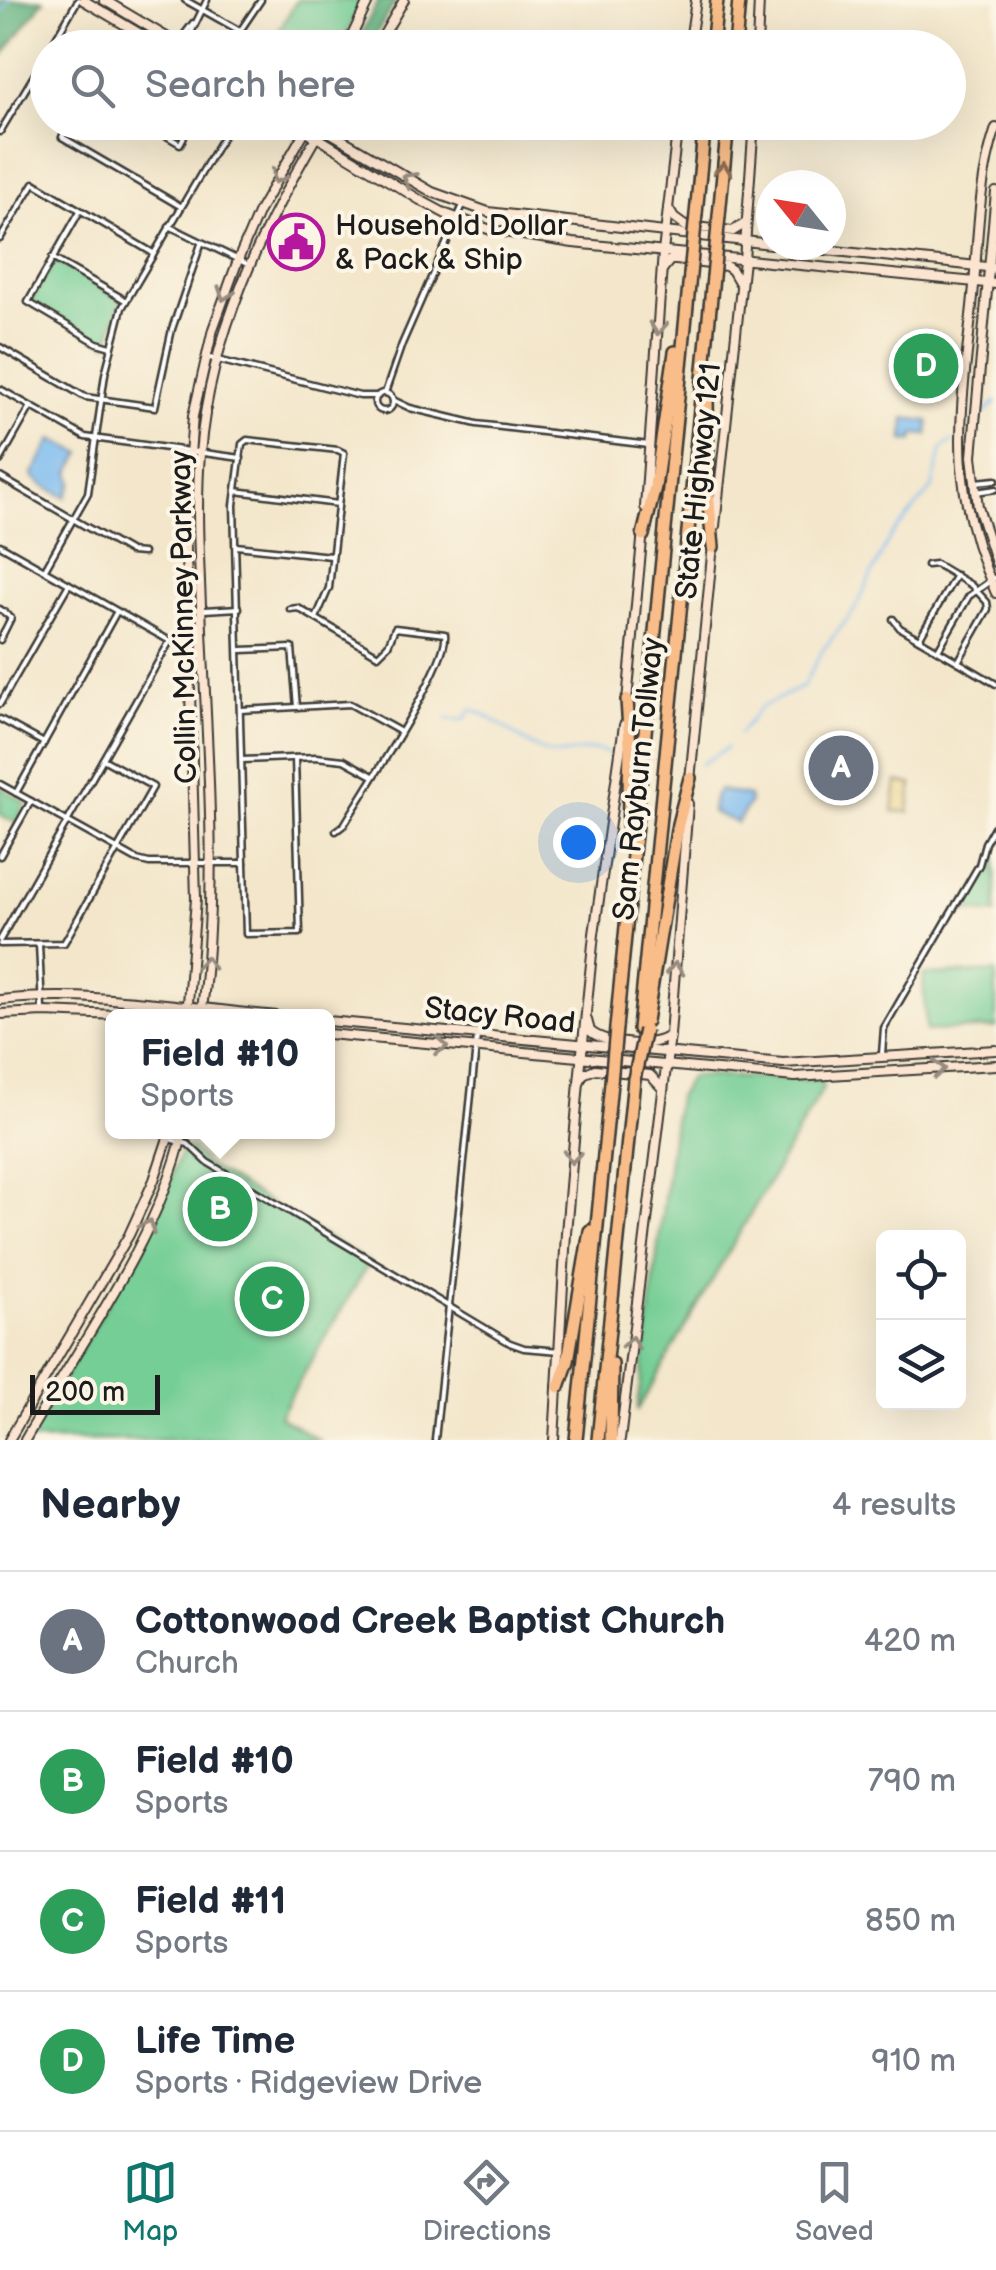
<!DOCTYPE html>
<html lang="en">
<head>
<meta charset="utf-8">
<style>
  :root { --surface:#fff; --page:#f2f2f3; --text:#1f2937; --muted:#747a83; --line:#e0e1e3; --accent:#0f766e }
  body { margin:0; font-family:"Balsamiq Sans",sans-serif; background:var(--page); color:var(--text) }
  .controls { position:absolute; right:30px; bottom:30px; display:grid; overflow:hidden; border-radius:15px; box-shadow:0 10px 40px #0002 }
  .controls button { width:90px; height:90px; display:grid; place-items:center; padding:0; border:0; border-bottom:2px solid var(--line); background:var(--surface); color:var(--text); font:50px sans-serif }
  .compass { position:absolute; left:756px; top:170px; width:90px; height:90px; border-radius:50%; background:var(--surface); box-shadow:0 10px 40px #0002; rotate:300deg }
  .scale { position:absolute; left:30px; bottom:25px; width:130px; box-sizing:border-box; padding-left:10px; border:5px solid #1c1c1c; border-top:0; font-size:28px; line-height:35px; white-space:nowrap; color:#1c1c1c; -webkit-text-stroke:8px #fcf5e5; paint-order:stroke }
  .you { position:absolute; left:578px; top:842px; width:35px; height:35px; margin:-25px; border:8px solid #fff; border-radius:50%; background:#1a73e8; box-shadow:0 0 0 15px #1a73e833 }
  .badge { display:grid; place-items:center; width:65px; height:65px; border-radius:50%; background:var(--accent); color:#fff; font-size:32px; font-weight:700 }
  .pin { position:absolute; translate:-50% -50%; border:5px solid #fff; box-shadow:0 2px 10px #0006 }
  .popup { position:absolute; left:105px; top:1009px; width:230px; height:130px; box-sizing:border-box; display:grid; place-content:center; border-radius:15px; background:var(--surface); filter:drop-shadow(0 2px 8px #0005); font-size:32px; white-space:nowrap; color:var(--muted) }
  .popup b { font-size:38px; color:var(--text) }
  .popup::after { content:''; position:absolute; left:50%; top:100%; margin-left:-20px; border:20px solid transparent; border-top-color:var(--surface) }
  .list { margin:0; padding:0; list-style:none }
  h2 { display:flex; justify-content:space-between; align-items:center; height:130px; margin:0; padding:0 40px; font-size:42px }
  h2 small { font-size:32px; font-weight:400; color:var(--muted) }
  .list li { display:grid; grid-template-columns:65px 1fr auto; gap:30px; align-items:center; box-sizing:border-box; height:140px; padding:0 40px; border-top:2px solid var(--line) }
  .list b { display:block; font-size:38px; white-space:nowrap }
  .list p { margin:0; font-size:32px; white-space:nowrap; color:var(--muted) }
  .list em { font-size:32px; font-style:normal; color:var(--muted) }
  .icon { flex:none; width:55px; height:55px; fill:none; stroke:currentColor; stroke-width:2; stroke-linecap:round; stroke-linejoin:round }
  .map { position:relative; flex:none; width:996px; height:1440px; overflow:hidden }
  .search { position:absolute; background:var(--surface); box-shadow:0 10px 40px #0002; left:30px; right:30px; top:30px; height:110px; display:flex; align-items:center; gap:25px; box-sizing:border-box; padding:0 35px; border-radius:55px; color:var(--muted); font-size:38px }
  .sheet { height:690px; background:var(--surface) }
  nav { display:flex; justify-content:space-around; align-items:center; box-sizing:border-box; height:140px; border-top:2px solid var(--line); background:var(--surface); font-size:28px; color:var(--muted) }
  nav a { display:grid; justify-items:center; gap:5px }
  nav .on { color:var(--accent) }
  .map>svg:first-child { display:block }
  .green { fill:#74ce95; stroke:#487558; stroke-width:2.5 }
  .forest { fill:#5fb17e; stroke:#3e664d; stroke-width:2.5 }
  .sand { fill:#eeda9e; stroke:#857b5d; stroke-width:2.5 }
  .water { fill:#7bbbf0; stroke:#4c6c86; stroke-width:2.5 }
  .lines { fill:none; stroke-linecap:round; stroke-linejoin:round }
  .stream { stroke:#7bbbf0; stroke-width:2.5 }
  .street-casing { stroke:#3c3a36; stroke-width:9 }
  .secondary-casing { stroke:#3c3a36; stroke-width:12 }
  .highway-casing { stroke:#3c3a36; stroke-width:16 }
  .street { stroke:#fff; stroke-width:4 }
  .secondary { stroke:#fce5d0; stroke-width:8 }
  .highway { stroke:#f8bd89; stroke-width:11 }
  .highway-bridge-casing { stroke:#3c3a36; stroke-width:16; stroke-linecap:butt }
  .highway-bridge { stroke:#f8bd89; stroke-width:11 }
  .oneway { stroke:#8a6c52 }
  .oneway2 { stroke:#978b7f }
  .labels { text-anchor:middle; stroke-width:8; stroke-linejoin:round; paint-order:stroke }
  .poi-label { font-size:30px; fill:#1c1c1c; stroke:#fcf5e5; text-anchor:start }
  .street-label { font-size:30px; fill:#1c1c1c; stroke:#fcf5e5 }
</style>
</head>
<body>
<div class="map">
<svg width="996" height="1440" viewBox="0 0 996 1440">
  <rect width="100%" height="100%" fill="#fcf5e5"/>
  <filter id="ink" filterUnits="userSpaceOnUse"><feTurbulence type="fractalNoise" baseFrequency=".01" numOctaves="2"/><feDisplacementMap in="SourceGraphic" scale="20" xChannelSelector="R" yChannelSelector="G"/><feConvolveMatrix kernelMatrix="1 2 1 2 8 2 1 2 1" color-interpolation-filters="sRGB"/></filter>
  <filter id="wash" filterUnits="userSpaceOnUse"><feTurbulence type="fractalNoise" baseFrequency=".0048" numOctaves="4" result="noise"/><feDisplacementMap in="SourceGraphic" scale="40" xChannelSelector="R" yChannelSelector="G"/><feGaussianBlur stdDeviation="2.25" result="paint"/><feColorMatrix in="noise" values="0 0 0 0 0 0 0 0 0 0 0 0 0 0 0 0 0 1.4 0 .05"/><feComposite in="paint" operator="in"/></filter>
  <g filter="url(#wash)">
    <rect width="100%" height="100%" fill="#f3e6ca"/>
    <g class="green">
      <path d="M297,0h65l-21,47h-72z"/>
      <path d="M55,261l66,39 -13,44 -75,-40 -2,-5z"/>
      <path d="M0,787l26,16 -11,20 -15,-9z"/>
      <path d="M996,857v57l-32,-3z"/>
      <path d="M996,972v56l-70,3 -3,-56z"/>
      <path d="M706,1076l115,4 2,8 -186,323 40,-314 13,-20z"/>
      <path d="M183,1148h8l14,16 164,99 -90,153 40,24h-292l114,-194z"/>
    </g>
    <g class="forest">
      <path d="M0,0h44l-44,59z"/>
      <path d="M379,0h18l-29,47h-14z"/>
    </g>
    <path class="sand" d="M897,782l15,2 -3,28 -16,-1z"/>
    <g class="water">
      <path d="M905,418l24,3 -1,14 -13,-1 -2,7 -9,-1z"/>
      <path d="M52,439l30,14 -12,19 3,10 -7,15 -21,-10 -13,-11z"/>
      <path d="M719,790l30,6 1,6 -13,21 -25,-11 3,-18z"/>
    </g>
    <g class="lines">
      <g class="stream">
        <path d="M0,14l10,-14"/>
        <path d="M980,417l16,-15"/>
        <path d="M447,719l17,1 7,-11c24,7 50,35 77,44 21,6 44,-11 63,2"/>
        <path d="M739,734l23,-28c16,-5 25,-14 41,-19l19,-36 32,-40 36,-74 42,-48 10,-41 11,-7"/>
        <path d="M701,764l26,-16"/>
      </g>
    </g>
  </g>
  <g filter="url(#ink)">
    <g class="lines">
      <g class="street-casing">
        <g id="street">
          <path d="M185,0l55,31 21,-31"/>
          <path d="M185,45l22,-45"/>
          <path d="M50,48l28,-48"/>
          <path d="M174,48l19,-25"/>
          <path d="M70,122l-8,15 118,69"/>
          <path d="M143,122l37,22 12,-22"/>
          <path d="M0,132l48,-80"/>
          <path d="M80,211l-52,91 69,41 14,4"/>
          <path d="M169,226l80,39"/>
          <path d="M0,239l34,-56 119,70"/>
          <path d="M52,258l73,42"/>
          <path d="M0,347l85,50 70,10 17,-78 29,-85"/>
          <path d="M206,357l154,39h18"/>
          <path d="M0,389l85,48 156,21"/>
          <path d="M385,393l17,-49 61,-139"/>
          <circle cx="384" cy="402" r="9"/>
          <path d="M393,400l17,8 67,16 172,21"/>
          <path d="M0,461l30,-53"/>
          <path d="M0,477l130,75 13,1"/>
          <path d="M976,482l20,-2"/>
          <path d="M236,491l102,13"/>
          <path d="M976,492l20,-3"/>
          <path d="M0,545l170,96 -170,299"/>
          <path d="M236,546l95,10"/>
          <path d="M927,565l9,-1 35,21 16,17 1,7 -30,53"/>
          <path d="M45,569l43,-76 17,-119 17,-66 106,-180 -10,-6"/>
          <path d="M0,609l11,9 -11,22"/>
          <path d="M290,609l8,-1 80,47 10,-10 7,-17 50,6c5,29 -82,159 -101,191l-8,6"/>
          <path d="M204,610l35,-2"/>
          <path d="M893,619l7,9 96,56"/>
          <path d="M919,639l37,-64"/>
          <path d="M241,650l51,-2 5,59"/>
          <path d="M938,650l31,-54 27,-19"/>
          <path d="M0,704l69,-120"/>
          <path d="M241,710l109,-6 49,27"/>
          <path d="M0,719l44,24"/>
          <path d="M295,758l5,175 -54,1 -12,-429 8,-61 5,-4 91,10 6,3 -15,135 -13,30"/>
          <path d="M242,760l74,-3 28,3 29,16"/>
          <path d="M0,784l137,76 12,3h95"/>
          <path d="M16,793l100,-180"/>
          <path d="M0,856l31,-55"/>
          <path d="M0,944l64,-1 89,-156 -50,-28"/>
          <path d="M39,944l3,65"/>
          <path d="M882,1054l2,-26 95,-163 6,-22 9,-16"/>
          <path d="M169,1139l19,5 19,18 303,181 14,5 36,3"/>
          <path d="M435,1440l42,-403"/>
        </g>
      </g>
      <g class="secondary-casing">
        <g id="secondary">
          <path d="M83,0l81,48"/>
          <path d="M104,0l81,48"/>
          <path d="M346,48l23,-48"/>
          <path d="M376,48l28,-48"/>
          <path d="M689,48l7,-48"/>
          <path d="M757,48l2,-48"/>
          <path d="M292,122l128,78 26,14 45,16 82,13 423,41"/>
          <path d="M319,126l113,66 56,20 283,32"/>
          <path d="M996,128c-17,50 -18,106 -22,158 -11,120 -31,192 22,307"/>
          <path d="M996,192l-24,264 6,51 18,56"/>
          <path d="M668,208l6,10 11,8 48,5 13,-8"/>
          <path d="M779,245l217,23"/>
          <path d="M662,270l8,-10h6l50,6 6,4 7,12"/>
          <path d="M645,507l18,-255 15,-130"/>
          <path d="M715,526l29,-266 10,-138"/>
          <path d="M627,701l16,-171"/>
          <path d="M690,780l23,-235"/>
          <path d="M0,1000c93,-10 185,8 277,16"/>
          <path d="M0,1014l45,-2 97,4"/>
          <path d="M187,1016l9,-117 -11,-380 8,-103 20,-87 25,-69 21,-49 51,-89"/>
          <path d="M201,1016c19,-134 5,-275 0,-410 -2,-51 -5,-102 -1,-152 10,-121 64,-230 125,-332"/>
          <path d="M587,1020l3,11c16,14 64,18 80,4"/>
          <path d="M328,1021l455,42 213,-13"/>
          <path d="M328,1034l467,43 201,-12"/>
          <path d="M580,1081l3,-7 12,-5 55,6 13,14"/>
          <path d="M9,1440l120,-205 25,-55 16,-48"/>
          <path d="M25,1440c54,-95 133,-201 158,-308"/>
          <path d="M554,1440l12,-207 13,-151 15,-148 30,-209"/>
          <path d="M620,1440l50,-405 18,-231"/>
        </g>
      </g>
      <g class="highway-casing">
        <g id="highway">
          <path d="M712,48l5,-48"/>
          <path d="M735,48l4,-48"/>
          <path d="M696,214l9,-92"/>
          <path d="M719,216l9,-94"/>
          <path d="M707,393l1,99 5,55"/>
          <path d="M643,535l12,-48 20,-135"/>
          <path d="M627,700l3,45 -2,98"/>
          <path d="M646,1021l32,-197 12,-46"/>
          <path d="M616,1028l74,-753"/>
          <path d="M639,1029l74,-752"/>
          <path d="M559,1387l9,-26 22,-130"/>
          <path d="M576,1440l35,-357"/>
          <path d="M598,1440l36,-361"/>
          <path d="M611,1440l1,-76"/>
        </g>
      </g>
      <use href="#street" class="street"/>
      <use href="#secondary" class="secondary"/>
      <use href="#highway" class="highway"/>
      <g class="highway-bridge-casing">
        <g id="highway-bridge">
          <path d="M690,275l6,-61"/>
          <path d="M713,277l6,-61"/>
          <path d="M634,1079l11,-49"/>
          <path d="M611,1083l5,-55"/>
        </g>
      </g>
      <use href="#highway-bridge" class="highway-bridge"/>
    </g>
    <defs><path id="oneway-chevron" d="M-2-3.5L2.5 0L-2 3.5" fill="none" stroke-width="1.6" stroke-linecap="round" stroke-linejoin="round" transform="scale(2.5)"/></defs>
    <use class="oneway" href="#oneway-chevron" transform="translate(723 169) rotate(-85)"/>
    <g class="oneway2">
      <use href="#oneway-chevron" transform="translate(278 177) rotate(120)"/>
      <use href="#oneway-chevron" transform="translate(409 179) rotate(-150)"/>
      <use href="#oneway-chevron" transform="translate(225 294) rotate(109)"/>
      <use href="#oneway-chevron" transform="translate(658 328) rotate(94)"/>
      <use href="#oneway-chevron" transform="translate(206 963) rotate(-86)"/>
      <use href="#oneway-chevron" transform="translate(675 969) rotate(-86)"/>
      <use href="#oneway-chevron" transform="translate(441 1046) rotate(6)"/>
      <use href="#oneway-chevron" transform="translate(939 1069) rotate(-3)"/>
      <use href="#oneway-chevron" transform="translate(572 1157) rotate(95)"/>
      <use href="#oneway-chevron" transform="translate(148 1226) rotate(-64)"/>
      <use href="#oneway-chevron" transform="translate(631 1343) rotate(-82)"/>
    </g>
  </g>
  <defs>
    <g id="civic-ring" transform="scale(2.875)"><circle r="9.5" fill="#fcf5e5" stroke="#b5179e" stroke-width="1.5"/><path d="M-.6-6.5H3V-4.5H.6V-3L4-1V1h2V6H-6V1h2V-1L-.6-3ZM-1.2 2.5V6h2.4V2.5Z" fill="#b5179e"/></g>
  </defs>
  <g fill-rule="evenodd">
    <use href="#civic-ring" x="296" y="242"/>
  </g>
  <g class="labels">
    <g class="poi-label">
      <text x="335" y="235">Household Dollar<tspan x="335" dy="34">&amp; Pack &amp; Ship</tspan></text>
    </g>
    <g class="street-label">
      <text transform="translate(698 481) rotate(-84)" y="10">State Highway 121</text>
      <text transform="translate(183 617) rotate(-91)" y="10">Collin McKinney Parkway</text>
      <text transform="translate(638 779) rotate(-84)" y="10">Sam Rayburn Tollway</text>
      <text transform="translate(500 1015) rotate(6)" y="10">Stacy Road</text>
    </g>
  </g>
</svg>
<div class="controls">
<button><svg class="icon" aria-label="locate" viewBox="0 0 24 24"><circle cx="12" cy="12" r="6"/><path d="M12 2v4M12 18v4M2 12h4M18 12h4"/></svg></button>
<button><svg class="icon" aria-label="layers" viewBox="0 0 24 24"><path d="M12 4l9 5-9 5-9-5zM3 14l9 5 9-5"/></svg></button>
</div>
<svg class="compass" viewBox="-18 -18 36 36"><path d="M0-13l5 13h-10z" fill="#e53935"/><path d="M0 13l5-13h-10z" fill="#747a83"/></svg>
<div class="scale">200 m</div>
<div class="you"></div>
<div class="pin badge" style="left:841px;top:768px;background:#6b7280">A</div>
<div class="pin badge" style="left:220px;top:1209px;background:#2e9e5b">B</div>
<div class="popup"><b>Field #10</b>Sports</div>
<div class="pin badge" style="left:272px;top:1299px;background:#2e9e5b">C</div>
<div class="pin badge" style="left:926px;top:366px;background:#2e9e5b">D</div>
<div class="search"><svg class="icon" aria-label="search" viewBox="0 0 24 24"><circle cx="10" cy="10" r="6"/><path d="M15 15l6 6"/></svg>Search here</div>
</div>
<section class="sheet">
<h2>Nearby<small>4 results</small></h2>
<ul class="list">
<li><span class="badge" style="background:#6b7280">A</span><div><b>Cottonwood Creek Baptist Church</b><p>Church</p></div><em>420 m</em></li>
<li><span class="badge" style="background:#2e9e5b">B</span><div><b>Field #10</b><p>Sports</p></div><em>790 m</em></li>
<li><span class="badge" style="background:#2e9e5b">C</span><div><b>Field #11</b><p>Sports</p></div><em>850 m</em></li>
<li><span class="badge" style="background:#2e9e5b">D</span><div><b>Life Time</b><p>Sports · Ridgeview Drive</p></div><em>910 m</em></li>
</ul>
</section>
<nav>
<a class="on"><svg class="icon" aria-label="map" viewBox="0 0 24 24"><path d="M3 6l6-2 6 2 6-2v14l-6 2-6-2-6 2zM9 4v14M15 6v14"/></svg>Map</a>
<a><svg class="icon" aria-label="directions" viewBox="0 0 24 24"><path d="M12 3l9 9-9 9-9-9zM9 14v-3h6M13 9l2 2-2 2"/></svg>Directions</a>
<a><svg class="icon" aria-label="saved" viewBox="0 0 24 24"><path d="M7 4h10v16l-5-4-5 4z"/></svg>Saved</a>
</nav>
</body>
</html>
